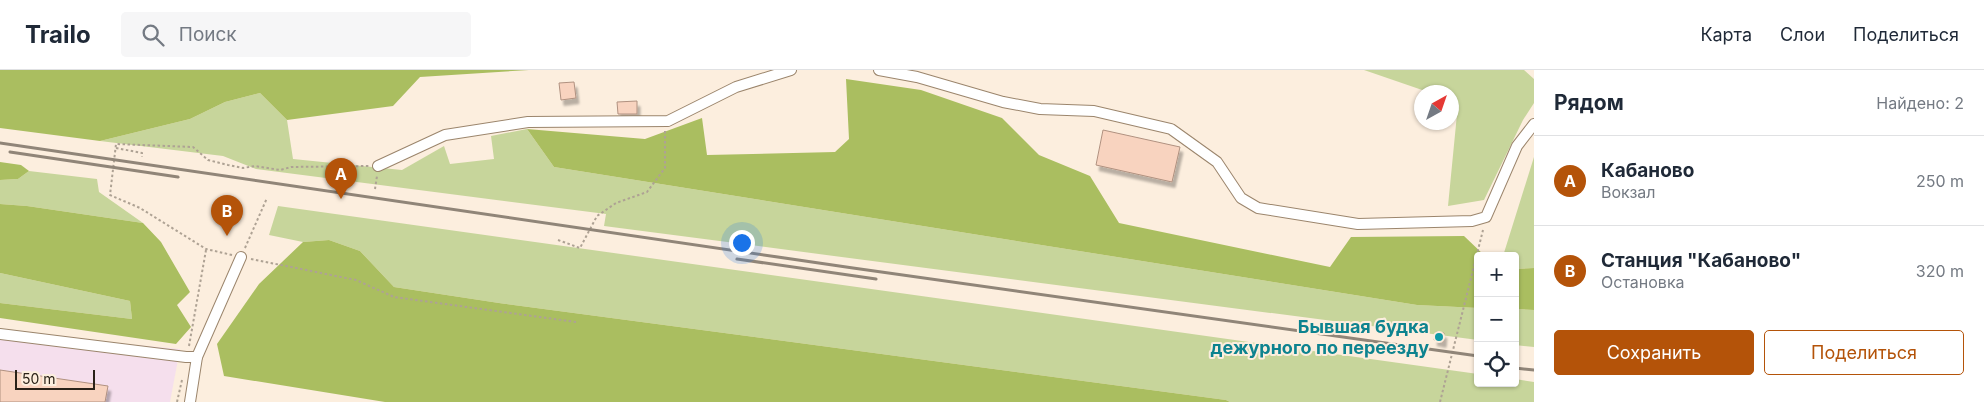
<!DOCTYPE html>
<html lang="ru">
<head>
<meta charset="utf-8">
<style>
  :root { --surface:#fff; --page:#f6f6f7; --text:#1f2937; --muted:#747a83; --line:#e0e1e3; --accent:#b45309 }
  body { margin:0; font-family:Inter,sans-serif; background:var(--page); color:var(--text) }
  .controls { position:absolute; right:15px; bottom:15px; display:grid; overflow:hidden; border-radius:5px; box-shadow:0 1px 4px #0004 }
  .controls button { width:45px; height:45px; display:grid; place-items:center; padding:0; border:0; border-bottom:1px solid var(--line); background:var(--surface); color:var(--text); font:25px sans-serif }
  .compass { position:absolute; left:1414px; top:15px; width:45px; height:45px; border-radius:50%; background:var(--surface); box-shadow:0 1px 4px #0004; rotate:40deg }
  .scale { position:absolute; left:15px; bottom:12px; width:80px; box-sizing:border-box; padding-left:5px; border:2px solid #2a2218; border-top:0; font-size:14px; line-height:18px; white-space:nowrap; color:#2a2218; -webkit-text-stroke:4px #fceede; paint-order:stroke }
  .you { position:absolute; left:741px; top:172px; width:18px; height:18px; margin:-12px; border:4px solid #fff; border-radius:50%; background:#1a73e8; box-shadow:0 0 0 8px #1a73e833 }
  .badge { display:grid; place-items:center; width:32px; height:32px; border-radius:50%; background:var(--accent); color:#fff; font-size:16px; font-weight:700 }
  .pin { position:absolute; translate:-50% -41px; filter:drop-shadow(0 1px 2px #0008) }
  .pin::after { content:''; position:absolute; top:26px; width:18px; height:15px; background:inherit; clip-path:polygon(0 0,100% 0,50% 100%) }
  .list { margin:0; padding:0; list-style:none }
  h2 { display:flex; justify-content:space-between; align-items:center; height:65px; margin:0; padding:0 20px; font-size:21px }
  h2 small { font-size:16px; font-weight:400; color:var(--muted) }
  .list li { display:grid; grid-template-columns:32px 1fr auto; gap:15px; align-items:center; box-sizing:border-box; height:90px; padding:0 20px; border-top:1px solid var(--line) }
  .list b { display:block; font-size:19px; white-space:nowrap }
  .list p { margin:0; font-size:16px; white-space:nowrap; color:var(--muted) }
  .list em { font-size:16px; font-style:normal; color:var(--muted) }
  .actions { display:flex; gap:10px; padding:15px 20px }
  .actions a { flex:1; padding:11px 0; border:1px solid var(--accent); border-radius:5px; text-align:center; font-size:18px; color:var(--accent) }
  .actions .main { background:var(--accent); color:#fff }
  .icon { flex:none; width:28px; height:28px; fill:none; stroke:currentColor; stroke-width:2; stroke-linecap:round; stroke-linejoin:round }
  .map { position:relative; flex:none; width:1534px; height:332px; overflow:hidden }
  header { display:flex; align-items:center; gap:30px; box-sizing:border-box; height:70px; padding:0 25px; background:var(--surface); border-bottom:1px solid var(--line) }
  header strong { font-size:24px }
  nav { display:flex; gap:28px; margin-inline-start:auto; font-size:18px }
  .search { width:350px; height:45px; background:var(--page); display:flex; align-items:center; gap:12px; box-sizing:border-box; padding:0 18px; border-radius:5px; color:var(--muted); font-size:19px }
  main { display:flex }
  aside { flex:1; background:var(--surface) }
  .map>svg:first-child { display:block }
  .industrial { fill:#f5dfed }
  .green { fill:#c7d59b }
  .forest { fill:#aabe60 }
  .building { fill:#f8d3bf; stroke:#b09180; filter:url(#shadow) }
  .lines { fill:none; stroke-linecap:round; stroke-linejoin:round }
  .minor-casing { stroke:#9b856c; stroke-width:12 }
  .path { stroke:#aea294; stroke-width:2; stroke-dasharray:2.5 2.5; stroke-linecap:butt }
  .minor { stroke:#fff; stroke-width:10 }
  .rail { stroke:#908578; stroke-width:3 }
  .culture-dot { fill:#0f9aa8; stroke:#fceede; stroke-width:2 }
  .labels { text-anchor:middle; stroke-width:4; stroke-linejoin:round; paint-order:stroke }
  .culture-label { font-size:18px; font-weight:bold; fill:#0d838f; stroke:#fceede; text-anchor:end }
</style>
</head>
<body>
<header>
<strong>Trailo</strong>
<div class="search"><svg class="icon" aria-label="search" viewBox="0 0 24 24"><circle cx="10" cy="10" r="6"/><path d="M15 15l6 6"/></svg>Поиск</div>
<nav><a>Карта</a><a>Слои</a><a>Поделиться</a></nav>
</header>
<main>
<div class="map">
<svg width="1534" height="332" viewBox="0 0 1534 332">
  <defs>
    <filter id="shadow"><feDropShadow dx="3" dy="5.5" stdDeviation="1" flood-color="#0004"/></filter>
  </defs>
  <rect width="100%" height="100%" fill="#fceede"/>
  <path class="industrial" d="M0,263l180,16 -10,53h-170z"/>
  <g class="green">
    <path d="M1364,0h160l10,9v24l-11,17 -39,80 -36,6 10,-102 -6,-3v-9h-24z"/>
    <path d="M260,23l27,27 6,39 109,11 42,-24 6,18 44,-5 -3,-23 36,-7 27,38 863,138 61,3v32l-874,-114 2,-12 -350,-45 -33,-13 -123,-15 90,-22 35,-17z"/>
    <path d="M1534,87v111l-19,1v-13h-12z"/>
    <path d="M29,101l68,8 2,13 44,31 -116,-17 -27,-2v-24l18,-1z"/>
    <path d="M278,136l1200,168v9h37v-4l19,3v20h-304l-4,-2 -727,-97 -105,-16 -34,-36 -31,-11 -26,2 -34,-7z"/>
    <path d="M0,203l130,28 2,18 -132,-16z"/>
    <path d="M1515,239l19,1v37l-19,-2z"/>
  </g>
  <g class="forest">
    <path d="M0,0h529l-109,7 -27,29 -106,14 -27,-27 -35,9 -35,17 -90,22 -100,-13z"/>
    <path d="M846,9l75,11 81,28 37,37 51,21 29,47 211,44 21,-30 113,-1 21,20h-7v52l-61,-3 -863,-138 -27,-38 118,10 57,-21 5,37 128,-3 14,-13z"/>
    <path d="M0,92l21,3 8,6 -11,8 -18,1z"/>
    <path d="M0,134l27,2 116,17 18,19 29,50 -13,13 14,22 -15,17 -176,-26v-15l132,16 -2,-18 -130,-28z"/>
    <path d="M329,170l31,11 34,36 105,16 727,97 4,2h-845l-161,-26 -7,-32 42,-60 44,-42z"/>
    <path d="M1534,198v42l-19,-1v-40z"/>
  </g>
  <g class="building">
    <path d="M574,12l2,16 -15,2 -2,-17z"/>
    <path d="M637,31v13h-19l-1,-12z"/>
    <path d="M1103,60l77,17 -8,35 -76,-17z"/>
    <path d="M1436,262l8,1 -1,9 -9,-2z"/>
    <path d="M0,300l108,16 -3,16h-105z"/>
  </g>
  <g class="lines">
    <g class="minor-casing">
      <g id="minor">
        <path d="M879,0l38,7 86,25 37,7 54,2 77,18 46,33 24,36 17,10 100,16 114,-3 14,-4 31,-71 17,-22"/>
        <path d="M378,96l67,-31 83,-13 140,-1 68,-34 55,-17"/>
        <path d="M0,264l186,23h11"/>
        <path d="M190,332l7,-45 44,-100"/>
      </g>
    </g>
    <g class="path">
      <path d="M116,78l26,5v4"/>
      <path d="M375,119l2,-13"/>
      <path d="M558,170l22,8 17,-32 19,-13 31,-11 18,-24v-37"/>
      <path d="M245,178l22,-50"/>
      <path d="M232,185l-26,-6 -66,-41 -30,-13 6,-51 77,3 15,13 20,5 15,3 12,-2 25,4 11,-3 78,-1"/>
      <path d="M251,189l105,21 38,17 182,25"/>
      <path d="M189,276l17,-96"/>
      <path d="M177,332l5,-22"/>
      <path d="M1440,332l43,-172"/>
    </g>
    <use href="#minor" class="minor"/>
    <g class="rail">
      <path d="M0,73l853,125 625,88"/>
      <path d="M10,82l168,25"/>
      <path d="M737,189l139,20"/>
      <path d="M1515,298l19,2"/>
    </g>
  </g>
  <circle class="culture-dot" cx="1439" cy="267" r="5"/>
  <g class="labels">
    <g class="culture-label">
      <text x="1429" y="263">Бывшая будка<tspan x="1429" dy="21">дежурного по переезду</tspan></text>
    </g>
  </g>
</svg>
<div class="controls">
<button>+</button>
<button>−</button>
<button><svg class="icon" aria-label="locate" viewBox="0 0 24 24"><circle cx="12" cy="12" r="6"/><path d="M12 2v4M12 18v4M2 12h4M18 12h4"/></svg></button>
</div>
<svg class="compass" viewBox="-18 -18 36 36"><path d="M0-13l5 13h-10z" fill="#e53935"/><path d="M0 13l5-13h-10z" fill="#747a83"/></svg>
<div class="scale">50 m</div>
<div class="you"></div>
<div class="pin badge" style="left:341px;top:129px">A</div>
<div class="pin badge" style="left:227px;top:166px">B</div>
</div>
<aside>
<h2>Рядом<small>Найдено: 2</small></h2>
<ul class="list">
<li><span class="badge">A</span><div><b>Кабаново</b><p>Вокзал</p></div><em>250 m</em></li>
<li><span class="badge">B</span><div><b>Станция &quot;Кабаново&quot;</b><p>Остановка</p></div><em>320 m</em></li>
</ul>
<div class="actions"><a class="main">Сохранить</a><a>Поделиться</a></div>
</aside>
</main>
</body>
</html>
